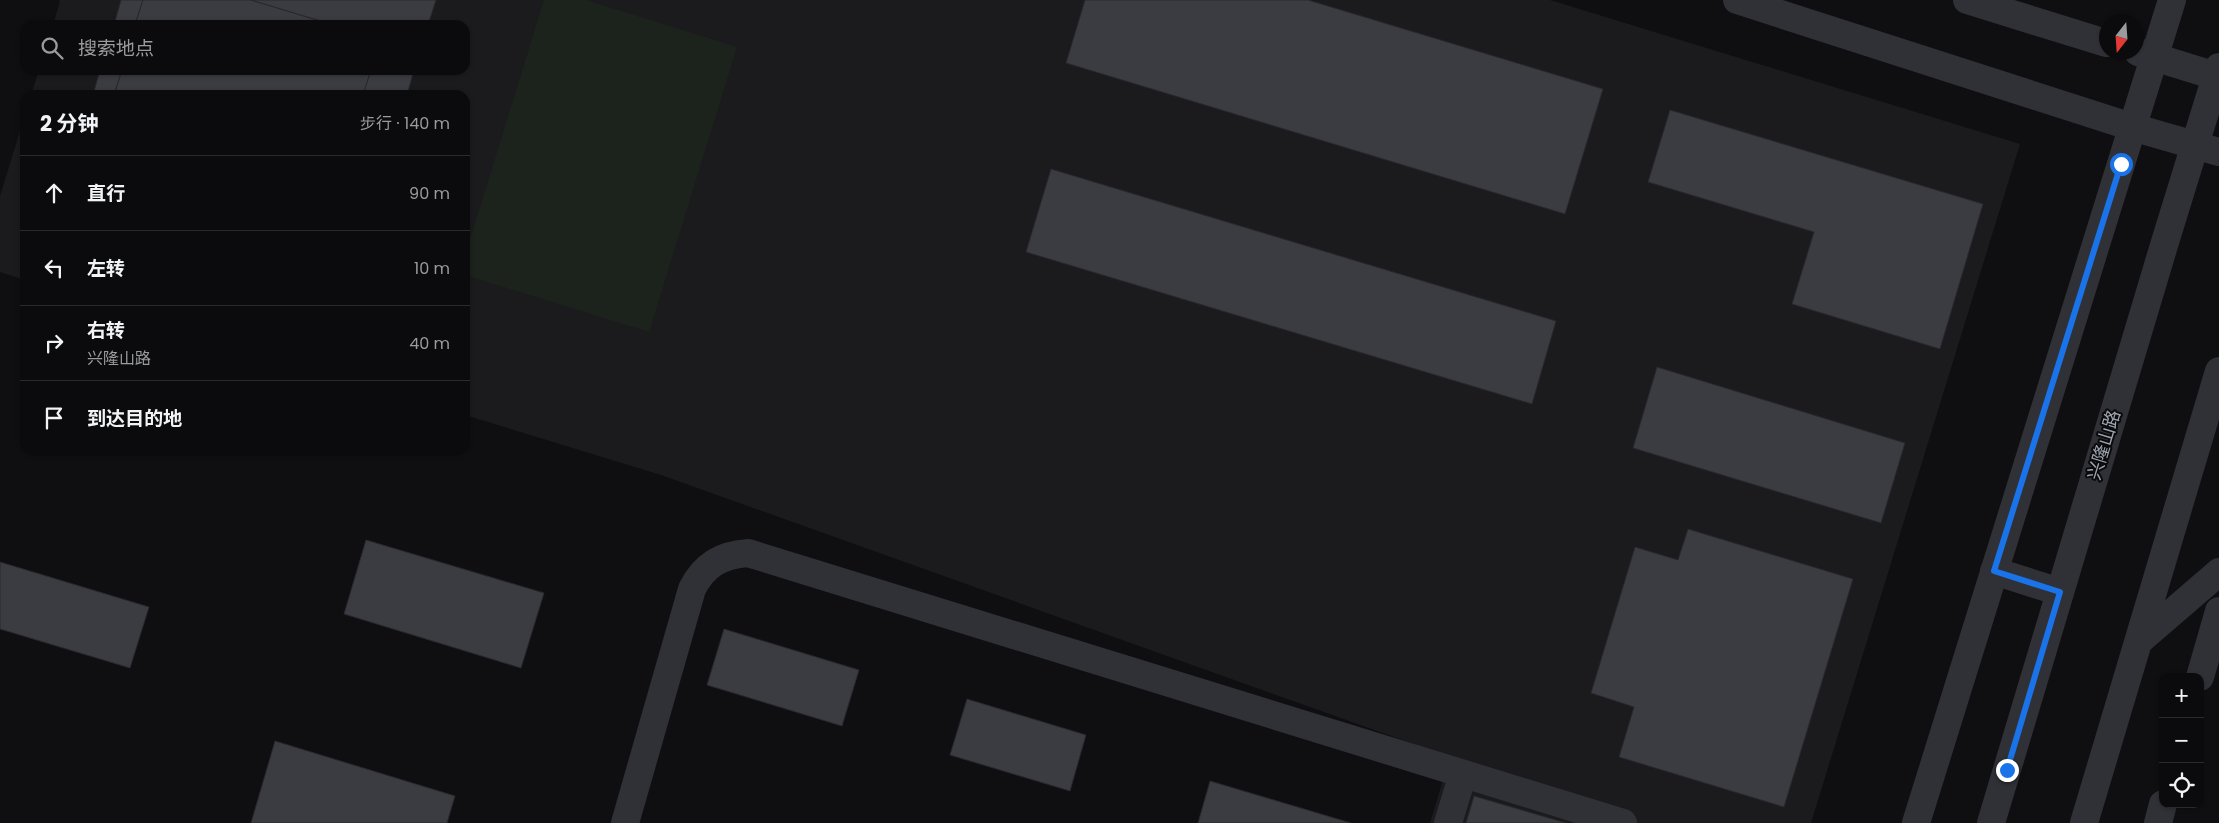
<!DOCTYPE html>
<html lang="zh">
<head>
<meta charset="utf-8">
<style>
  :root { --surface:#0b0b0d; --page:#141416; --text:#f1f3f6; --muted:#9a9b9d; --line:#2b2b2e }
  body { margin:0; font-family:Poppins,"Noto Sans SC",sans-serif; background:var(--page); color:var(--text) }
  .controls { position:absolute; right:15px; bottom:15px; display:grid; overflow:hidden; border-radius:10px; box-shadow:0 1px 4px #0004 }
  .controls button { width:45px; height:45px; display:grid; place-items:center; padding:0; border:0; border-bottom:1px solid var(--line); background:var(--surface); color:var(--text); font:25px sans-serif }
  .compass { position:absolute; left:2099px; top:15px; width:45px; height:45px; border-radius:50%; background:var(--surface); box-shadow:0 1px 4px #0004; rotate:197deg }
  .stop { position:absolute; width:15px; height:15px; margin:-11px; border:4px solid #1a73e8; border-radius:50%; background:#fff }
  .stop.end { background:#1a73e8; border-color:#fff; box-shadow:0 1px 5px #0008 }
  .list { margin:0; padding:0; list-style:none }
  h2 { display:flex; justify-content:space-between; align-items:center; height:65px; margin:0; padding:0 20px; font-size:21px }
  h2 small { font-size:16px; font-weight:400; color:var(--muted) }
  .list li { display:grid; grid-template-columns:32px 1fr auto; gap:15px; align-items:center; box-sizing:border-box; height:75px; padding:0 20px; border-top:1px solid var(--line) }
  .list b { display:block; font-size:19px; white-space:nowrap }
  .list p { margin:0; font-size:16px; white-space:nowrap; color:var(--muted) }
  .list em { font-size:16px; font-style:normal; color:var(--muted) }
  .icon { flex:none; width:28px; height:28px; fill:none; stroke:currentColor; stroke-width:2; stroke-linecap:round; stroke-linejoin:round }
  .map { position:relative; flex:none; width:2219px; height:823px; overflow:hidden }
  .search { position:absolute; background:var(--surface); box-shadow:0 1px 4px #0004; left:20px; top:20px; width:450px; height:55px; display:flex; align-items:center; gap:12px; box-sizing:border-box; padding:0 18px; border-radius:15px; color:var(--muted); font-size:19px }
  .panel { position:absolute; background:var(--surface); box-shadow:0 1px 4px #0004; left:20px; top:90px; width:450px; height:365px; border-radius:15px }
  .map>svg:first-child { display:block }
  .built { fill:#1b1b1e }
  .green { fill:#1b231c }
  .building { fill:#3b3c41; stroke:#29292d }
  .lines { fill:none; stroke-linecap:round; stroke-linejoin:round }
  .minor { stroke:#303136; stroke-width:28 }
  .route { stroke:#1a73e8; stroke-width:6 }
  .labels { text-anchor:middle; stroke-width:4; stroke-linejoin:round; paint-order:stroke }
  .street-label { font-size:18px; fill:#9fa6b2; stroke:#0a0a0c }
</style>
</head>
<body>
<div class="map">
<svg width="2219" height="823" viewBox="0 0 2219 823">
  <rect width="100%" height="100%" fill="#0f0f11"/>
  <g class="built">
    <path d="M58,0h1492l470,144 -209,679h-381l20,-66 -789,-282 -196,-60v-320h-434l8,-25h426v-45h-412l7,-24z"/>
    <path d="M25,115v165l-25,-8v-76z"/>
  </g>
  <path class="green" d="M544,0h42l151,47 -88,285 -184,-57v-19z"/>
  <g class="building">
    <path d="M121,0h22l-8,25h-21z"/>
    <path d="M143,0h108l83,25h-199z"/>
    <path d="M251,0h185l-8,25h-94z"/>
    <path d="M1085,0h223l295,89 -38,125 -499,-151z"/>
    <path d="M100,70h22l-8,25h-21z"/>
    <path d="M122,70h249l-8,25h-249z"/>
    <path d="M371,70h43l-7,25h-44z"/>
    <path d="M1670,110l313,94 -43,145 -148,-45 22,-72 -166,-50z"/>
    <path d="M1051,169l505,152 -24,83 -506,-152z"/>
    <path d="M1657,367l248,76 -24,80 -248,-75z"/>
    <path d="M1688,529l165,50 -69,228 -165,-50 15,-50 -43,-14 44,-146 43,13z"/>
    <path d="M366,540l178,53 -23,75 -177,-54z"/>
    <path d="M0,562l149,45 -19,61 -130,-39z"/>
    <path d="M724,629l135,41 -17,56 -135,-41z"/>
    <path d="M967,699l119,36 -16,56 -120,-36z"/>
    <path d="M275,741l180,55 -8,27h-196z"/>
    <path d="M1210,781l141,42h-153z"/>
    <path d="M1474,796l92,27h-100z"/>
  </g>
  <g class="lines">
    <g class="minor">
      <path d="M1737,0l395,127 87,25"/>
      <path d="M1967,0l139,43"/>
      <path d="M2138,52l81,25"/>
      <path d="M1994,571l66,21"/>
      <path d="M2139,641l80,-69"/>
      <path d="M2200,677l19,-66"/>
      <path d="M625,823l67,-234c12,-24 29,-34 56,-36l875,270"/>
      <path d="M1448,823l15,-49"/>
      <path d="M1916,823l256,-823"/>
      <path d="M1991,823l174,-581 54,-175"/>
      <path d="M2084,823l135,-452"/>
      <path d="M2158,823l5,-19"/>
    </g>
  </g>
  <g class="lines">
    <path class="route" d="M2007,770l53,-178 -66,-21 127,-407"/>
  </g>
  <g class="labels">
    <g class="street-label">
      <text transform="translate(2104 445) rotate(-73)" y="6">兴隆山路</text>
    </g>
  </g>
</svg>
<div class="controls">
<button>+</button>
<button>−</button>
<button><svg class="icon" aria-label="locate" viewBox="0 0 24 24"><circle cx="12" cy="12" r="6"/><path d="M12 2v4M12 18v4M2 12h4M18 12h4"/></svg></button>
</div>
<svg class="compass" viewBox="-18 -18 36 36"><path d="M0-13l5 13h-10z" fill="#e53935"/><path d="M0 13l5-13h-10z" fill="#9a9b9d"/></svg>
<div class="stop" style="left:2121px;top:164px"></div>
<div class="stop end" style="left:2007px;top:770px"></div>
<div class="search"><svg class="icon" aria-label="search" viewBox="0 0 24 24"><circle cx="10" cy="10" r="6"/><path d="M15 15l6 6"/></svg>搜索地点</div>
<section class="panel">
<h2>2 分钟<small>步行 · 140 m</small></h2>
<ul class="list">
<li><svg class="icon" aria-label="ahead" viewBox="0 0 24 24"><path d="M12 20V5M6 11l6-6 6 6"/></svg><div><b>直行</b></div><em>90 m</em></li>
<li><svg class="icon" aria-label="left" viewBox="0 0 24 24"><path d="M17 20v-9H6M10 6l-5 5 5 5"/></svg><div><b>左转</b></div><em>10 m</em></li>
<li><svg class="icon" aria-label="right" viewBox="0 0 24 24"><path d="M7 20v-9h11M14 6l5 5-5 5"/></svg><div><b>右转</b><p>兴隆山路</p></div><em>40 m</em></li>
<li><svg class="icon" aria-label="arrive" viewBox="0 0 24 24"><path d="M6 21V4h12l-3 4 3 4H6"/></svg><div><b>到达目的地</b></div></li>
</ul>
</section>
</div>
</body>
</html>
